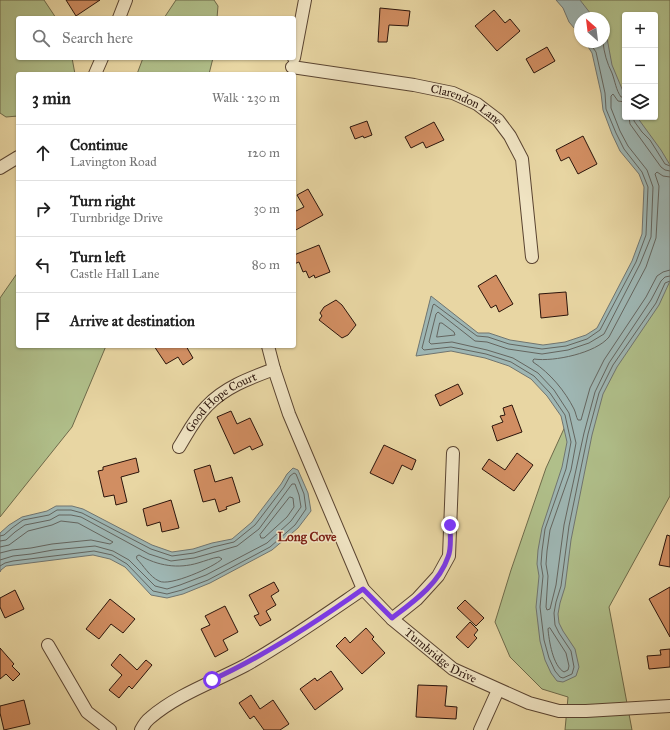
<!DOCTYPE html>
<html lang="en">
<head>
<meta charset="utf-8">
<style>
  :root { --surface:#fff; --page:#f2f2f2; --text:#222; --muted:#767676; --line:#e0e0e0 }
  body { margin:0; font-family:"IM FELL Great Primer",serif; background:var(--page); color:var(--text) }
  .controls { position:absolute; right:12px; top:12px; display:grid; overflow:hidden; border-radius:4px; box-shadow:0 1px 3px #0004 }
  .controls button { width:36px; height:36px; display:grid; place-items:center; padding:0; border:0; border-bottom:1px solid var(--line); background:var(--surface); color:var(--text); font:20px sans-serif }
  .compass { position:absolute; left:574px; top:12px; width:36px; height:36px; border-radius:50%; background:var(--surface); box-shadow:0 1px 3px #0004; rotate:332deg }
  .stop { position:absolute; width:12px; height:12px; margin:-9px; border:3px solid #7c3aed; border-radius:50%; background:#fff }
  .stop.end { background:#7c3aed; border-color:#fff; box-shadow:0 1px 4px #0008 }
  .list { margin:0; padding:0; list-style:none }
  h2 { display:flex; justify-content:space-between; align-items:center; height:52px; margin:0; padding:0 16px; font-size:17px }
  h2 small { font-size:13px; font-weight:400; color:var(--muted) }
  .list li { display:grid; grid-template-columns:26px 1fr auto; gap:12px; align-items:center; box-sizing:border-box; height:56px; padding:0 16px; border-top:1px solid var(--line) }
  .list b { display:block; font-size:15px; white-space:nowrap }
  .list p { margin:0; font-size:13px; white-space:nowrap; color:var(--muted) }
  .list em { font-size:13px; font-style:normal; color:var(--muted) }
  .icon { flex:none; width:22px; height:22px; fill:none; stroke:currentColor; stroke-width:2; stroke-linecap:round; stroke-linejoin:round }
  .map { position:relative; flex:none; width:670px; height:730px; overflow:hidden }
  .search { position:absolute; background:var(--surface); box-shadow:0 1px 3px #0004; left:16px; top:16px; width:280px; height:44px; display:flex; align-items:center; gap:10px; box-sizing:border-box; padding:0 14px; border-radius:4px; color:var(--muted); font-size:15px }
  .panel { position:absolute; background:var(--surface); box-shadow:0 1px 3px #0004; left:16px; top:72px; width:280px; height:276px; border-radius:4px }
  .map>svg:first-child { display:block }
  .green { fill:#b0bf8a; stroke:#6e6a4a; fill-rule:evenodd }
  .water { fill:#9eb6b3; stroke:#707570 }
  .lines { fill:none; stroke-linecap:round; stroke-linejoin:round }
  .shore { stroke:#64655f; stroke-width:1 }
  .building { fill:#d18e62; stroke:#2b140b }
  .minor-casing { stroke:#5a4431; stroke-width:14 }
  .minor { stroke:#f0e4c3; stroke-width:12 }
  .route { stroke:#7c3aed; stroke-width:5 }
  .labels { text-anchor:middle; stroke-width:3; stroke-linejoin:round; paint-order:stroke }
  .street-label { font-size:12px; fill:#2b140b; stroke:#f0e4c3 }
  .neighbourhood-label { font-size:13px; font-weight:bold; fill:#7a1f14; stroke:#f0e4c3 }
</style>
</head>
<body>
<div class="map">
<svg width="670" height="730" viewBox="0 0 670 730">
  <rect width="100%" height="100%" fill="#e8d6a3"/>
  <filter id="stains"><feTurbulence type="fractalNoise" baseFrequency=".005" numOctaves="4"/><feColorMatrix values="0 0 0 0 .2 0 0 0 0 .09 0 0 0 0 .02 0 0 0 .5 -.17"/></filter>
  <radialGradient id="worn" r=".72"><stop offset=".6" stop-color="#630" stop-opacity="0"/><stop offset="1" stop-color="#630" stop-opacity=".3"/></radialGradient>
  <g class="green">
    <path d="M0,0h44l12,18h-38v40h54l3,16h-57v42l-12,1 -6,-4z"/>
    <path d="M176,0h38l4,6 -1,12h-53z"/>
    <path d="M567,0h103v496l-61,111 23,123h-67l3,-33 -26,-8 -32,-32 -15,-35 16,-52 35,-102 53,-116 63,-154 -29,-60 -29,-77v-43h-23zM625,15h30v102h-30z"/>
    <path d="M143,58h70l-4,16h-72z"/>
    <path d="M18,272v74h88l-34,81 -72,90v-219z"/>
  </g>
  <g class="water">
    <path d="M556,0h24l14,18h-14v17l-11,-13 -6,-14z"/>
    <path d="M604,31l3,7 5,27 13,31v21h12l24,33 9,15v116l-11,24 -42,62 -14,27 -11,41 -21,105 -6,47 -5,16 -2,11 1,9 4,8 12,18 4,18 -3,9 -13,6 -6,-1 -6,-8 -6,-13 -5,-19 -4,-34 3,-31 -2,-12 1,-14 4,-22 20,-61 5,-25 -6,-26 -14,-20 -16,-17 -22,-13 -24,-8 -34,-7 -35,5 15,-60 47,37h11l21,7 33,5 22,-3 21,-7 11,-7 35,-67 10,-27 2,-47 -5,-13 -19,-23 -8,-17 -9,-24 -2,-17 -9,-40 -7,-11h19z"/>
    <path d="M293,468l5,2 10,23 3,18 -13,17 -26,22 -62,33 -27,11 -16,4 -16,-3 -26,-28 -15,-8 -17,-4 -79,10 -8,1 -5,4 -1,2v-39l9,-8 13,-8 25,-6 9,-5h16l11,3 69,36 20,7 21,-3 19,-6 20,-4 20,-17 29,-38 6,-10z"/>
  </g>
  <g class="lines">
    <g class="shore">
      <path d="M589,42l7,10 9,41 1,16 10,24 8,16 18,23 6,15 -2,48 -10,27 -36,68 -13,9 -21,7 -24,3 -33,-5 -21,-7 -11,-1 -43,-32 -1,1 -11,43 2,2 27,-3 35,7 25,8 23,14 16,17 15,22 6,27 -5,27 -21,60 -3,22 -1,13 2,12 -3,31 4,33 5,18 6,13 5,6 3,1 9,-4 2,-7 -3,-16 -12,-18 -4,-8 -1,-12 2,-11 5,-16 8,-60 19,-92 11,-41 14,-28 43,-62 9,-20 5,-2"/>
      <path d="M603,42c1,11 4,21 9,31 3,8 4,17 9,24h4"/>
      <path d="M625,102l-7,-1 -5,-7 -2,2v12l9,23 8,15 19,24 6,17 -2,50 -11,27 -36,70 -15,9 -21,7 -26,4 -34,-5 -21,-7 -12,-1 -37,-29 -2,2 -7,28 2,2 21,-2 35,8 26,8 25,15 16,17 15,23 7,30 -5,27 -21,60 -3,21 -1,13 2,12 -2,31 1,3 3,-1 6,-24 8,-60 20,-92 11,-41 14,-29 42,-63 10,-19 4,-4 5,-1"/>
      <path d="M629,117l1,7 31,43 4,3 5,1"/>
      <path d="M634,117v4l8,11 8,8 15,24 5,2"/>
      <path d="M670,177l-7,-1 -6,-4 -2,2 4,12 -3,52 -10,29 -37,70c-13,16 -55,25 -75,22l-1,1v2c17,11 32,29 41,47 2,4 2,8 4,11h3l9,-32 14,-28 42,-63 11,-21 6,-4 7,-2"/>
      <path d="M440,323h2l12,9 1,3 -18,2z"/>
      <path d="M290,497l3,1 1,9 -7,10 -23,21h-3l-1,-3z"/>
      <path d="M0,536l4,-1 8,-7 11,-8 26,-5 8,-5h14l11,3 69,36 21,7 22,-3 19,-6 21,-5 21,-17 29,-38 6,-11 4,-3 2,1 8,20 2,15 -11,16 -25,22 -62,33 -26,10 -15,4 -14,-3 -26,-27 -15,-9 -18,-4 -81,10 -8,2 -5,3"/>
      <path d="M0,541l6,-1 9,-8 10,-7 25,-5 9,-5h12l10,2 68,37 22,7 23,-3 43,-12 22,-17 33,-45h3l4,11 2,12 -10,14 -24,22 -61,32 -26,10 -13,4 -12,-3 -26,-26 -16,-9 -18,-5 -42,4 -22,4 -18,2 -13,4"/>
      <path d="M0,547l9,-2 19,-14 24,-6 9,-4 17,2 35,19 -3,2 -19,-4 -39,4 -21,4 -19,2 -12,3"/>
      <path d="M137,556l2,-1c19,11 39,14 59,8 7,-2 14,-5 21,-6l3,2c-8,8 -53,28 -63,22 -9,-4 -16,-16 -22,-22z"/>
      <path d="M550,628l16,25 3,13 -1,4 -4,2c-11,-6 -15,-31 -16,-43z"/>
    </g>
  </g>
  <g class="building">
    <path d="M66,0h34l-24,16z"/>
    <path d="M380,8l30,3 -2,15 -19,-1 -2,17h-9z"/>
    <path d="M494,10l11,13 5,-4 10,12 -23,20 -22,-25z"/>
    <path d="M547,47l8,14 -21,12 -8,-14z"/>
    <path d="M367,121l5,14 -8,3 -1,-2 -8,3 -5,-12z"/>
    <path d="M434,122l10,18 -18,8 -3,-6 -12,6 -6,-11z"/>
    <path d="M583,136l14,28 -19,10 -9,-17 -8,4 -5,-11z"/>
    <path d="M308,189l15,26 -29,16v-19l10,-5 -7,-12z"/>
    <path d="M319,245l11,27 -15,6 -1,-3 -5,3 -3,-7 -3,1 -4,-10 -5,2v-9z"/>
    <path d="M496,275l17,29 -14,8 -3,-7 -5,3 -13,-22z"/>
    <path d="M566,292l2,23 -27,3 -2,-24z"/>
    <path d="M336,300l6,5 14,20 -8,10 -6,3 -23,-18 3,-4 -2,-3 4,-6z"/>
    <path d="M154,346h32l7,12 -10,7 -5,-8 -12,7z"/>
    <path d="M458,384l5,10 -23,12 -5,-11z"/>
    <path d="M512,405l10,27 -25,9 -5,-15 11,-4 -3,-6 5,-1 -2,-7z"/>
    <path d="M231,411l6,13 13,-6 13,27 -11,5 -2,-4 -16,8 -17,-37z"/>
    <path d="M384,445l32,15 -4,10 -10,-5 -9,19 -23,-11z"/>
    <path d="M517,453l16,12 -19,26 -32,-22 7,-10 16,11z"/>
    <path d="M136,458l3,14 -18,5 6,25 -11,3 -2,-10 -10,2 -6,-26 5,-1v-3z"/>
    <path d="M210,465l5,17 17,-5 8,25 -14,5 1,2 -8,3 -4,-13 -12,3 -9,-32z"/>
    <path d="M171,500l8,28 -17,4 -2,-10 -13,4 -4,-17z"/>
    <path d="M667,535l3,1v31l-11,-2z"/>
    <path d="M274,582l5,9 -8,5 5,9 -10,6 5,9 -11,6 -6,-10 5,-2 -10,-19z"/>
    <path d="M670,587v50l-21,-38z"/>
    <path d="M15,590l9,19 -19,9 -5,-11v-9z"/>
    <path d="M110,599l25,20 -12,14 -12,-9 -12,15 -13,-10z"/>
    <path d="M465,600l19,18 -8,8 -19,-18z"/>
    <path d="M225,606l13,26 -15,8 5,10 -13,7 -14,-28 9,-4 -5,-9z"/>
    <path d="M470,622l8,8 -4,5 3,3 -9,10 -12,-11z"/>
    <path d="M366,628l8,9 -2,2 13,14 -23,21 -26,-28 9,-9 5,6z"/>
    <path d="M0,648l14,16 -2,2 8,8 -7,7 -7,-7 -6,5z"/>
    <path d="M670,649v18l-21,2 -2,-13 14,-1 -1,-5z"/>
    <path d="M120,654l17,16 9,-10 6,5 -20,24 -3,-3 -10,12 -10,-8 13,-15 -11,-10z"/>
    <path d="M331,671l12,18 -28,21 -15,-21 15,-11 2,3z"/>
    <path d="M418,685l29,1 -2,20 12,1 -1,12 -40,-2z"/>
    <path d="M251,695l9,14 13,-9 16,24 -9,6h-16l-10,-14 -4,3 -11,-16z"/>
    <path d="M24,700l6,24 -26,6 -4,-17v-7z"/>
  </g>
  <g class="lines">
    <g class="minor-casing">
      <g id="minor">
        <path d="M119,18l7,-18"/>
        <path d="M294,58l11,-58"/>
        <path id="s1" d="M292,67l122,18 39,8 24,11 21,16 12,16 12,23 10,98"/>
        <path d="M95,74l7,-16"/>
        <path d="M0,168l18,-11"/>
        <path id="s2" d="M268,346l6,23 15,45 74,175 29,30 61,50 76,34 30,8h27l84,-5"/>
        <path id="s3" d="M179,447c8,-13 16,-29 28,-41 18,-19 43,-28 67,-37"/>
        <path d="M392,619l25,-20 21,-23 11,-20 4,-103"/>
        <path d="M48,645l39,67 23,18"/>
        <path d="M141,730c2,-4 5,-9 9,-12 28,-24 64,-36 96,-53 41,-23 79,-50 117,-76"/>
        <path d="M480,730l18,-40"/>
      </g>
    </g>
    <use href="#minor" class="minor"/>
  </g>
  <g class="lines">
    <path class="route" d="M212,680c54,-25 103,-57 151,-91l29,29c21,-16 47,-34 56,-61 4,-9 2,-22 2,-32"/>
  </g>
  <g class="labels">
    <g class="street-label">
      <text dy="4" stroke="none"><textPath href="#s1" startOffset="180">Clarendon Lane</textPath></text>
      <text dy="4" stroke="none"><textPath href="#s3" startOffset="63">Good Hope Court</textPath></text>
      <text dy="4" stroke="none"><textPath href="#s2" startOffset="364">Turnbridge Drive</textPath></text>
    </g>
    <g class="neighbourhood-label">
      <text x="307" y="541">Long Cove</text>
    </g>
  </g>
  <rect width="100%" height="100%" filter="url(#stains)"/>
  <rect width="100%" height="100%" fill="url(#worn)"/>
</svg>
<div class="controls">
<button>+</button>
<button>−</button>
<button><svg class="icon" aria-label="layers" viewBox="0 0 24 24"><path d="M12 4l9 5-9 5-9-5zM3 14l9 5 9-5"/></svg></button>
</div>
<svg class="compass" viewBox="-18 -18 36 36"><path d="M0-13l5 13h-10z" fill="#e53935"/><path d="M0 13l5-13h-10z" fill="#767676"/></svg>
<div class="stop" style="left:212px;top:680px"></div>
<div class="stop end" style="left:450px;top:525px"></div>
<div class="search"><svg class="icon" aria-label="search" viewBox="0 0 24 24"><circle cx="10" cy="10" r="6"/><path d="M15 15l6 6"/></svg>Search here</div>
<section class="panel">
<h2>3 min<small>Walk · 230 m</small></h2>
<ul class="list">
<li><svg class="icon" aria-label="ahead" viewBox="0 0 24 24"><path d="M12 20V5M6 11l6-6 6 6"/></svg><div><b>Continue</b><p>Lavington Road</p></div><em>120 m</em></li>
<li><svg class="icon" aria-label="right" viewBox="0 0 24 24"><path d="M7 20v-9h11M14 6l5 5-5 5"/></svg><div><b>Turn right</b><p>Turnbridge Drive</p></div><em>30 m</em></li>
<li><svg class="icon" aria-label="left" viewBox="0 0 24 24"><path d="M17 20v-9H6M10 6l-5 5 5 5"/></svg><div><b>Turn left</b><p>Castle Hall Lane</p></div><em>80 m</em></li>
<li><svg class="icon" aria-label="arrive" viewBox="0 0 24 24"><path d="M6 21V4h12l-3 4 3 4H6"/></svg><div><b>Arrive at destination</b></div></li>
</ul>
</section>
</div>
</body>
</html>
